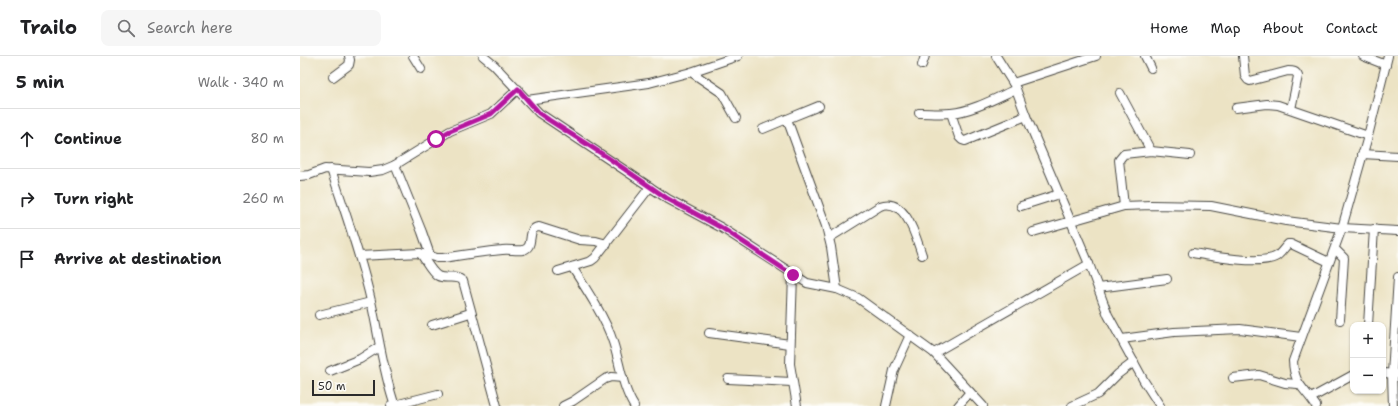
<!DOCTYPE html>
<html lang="en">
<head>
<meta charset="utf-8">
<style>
  :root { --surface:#fff; --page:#f6f6f6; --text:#202124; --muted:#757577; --line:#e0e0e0 }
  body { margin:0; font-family:"Shantell Sans",sans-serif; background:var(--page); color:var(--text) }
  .controls { position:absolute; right:12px; bottom:12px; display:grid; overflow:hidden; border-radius:8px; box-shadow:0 1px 3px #0004 }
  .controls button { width:36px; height:36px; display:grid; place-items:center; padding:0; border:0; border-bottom:1px solid var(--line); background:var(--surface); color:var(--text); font:20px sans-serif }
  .scale { position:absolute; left:12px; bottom:10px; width:63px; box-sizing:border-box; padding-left:4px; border:2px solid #2b2b2b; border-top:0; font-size:11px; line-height:14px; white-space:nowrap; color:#2b2b2b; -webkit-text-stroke:3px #fdfcf7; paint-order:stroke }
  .stop { position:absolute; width:12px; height:12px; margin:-9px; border:3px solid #b5179e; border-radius:50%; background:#fff }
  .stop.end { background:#b5179e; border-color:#fff; box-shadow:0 1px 4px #0008 }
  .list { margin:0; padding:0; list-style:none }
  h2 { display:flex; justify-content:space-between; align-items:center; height:52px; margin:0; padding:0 16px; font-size:17px }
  h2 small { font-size:13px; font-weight:400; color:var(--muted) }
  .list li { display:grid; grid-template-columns:26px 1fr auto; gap:12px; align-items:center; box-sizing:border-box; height:60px; padding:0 16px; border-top:1px solid var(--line) }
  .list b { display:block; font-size:15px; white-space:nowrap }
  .list em { font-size:13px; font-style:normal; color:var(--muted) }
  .icon { flex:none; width:22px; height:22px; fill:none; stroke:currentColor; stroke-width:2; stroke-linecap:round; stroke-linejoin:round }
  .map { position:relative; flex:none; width:1098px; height:350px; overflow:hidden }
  header { display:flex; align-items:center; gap:24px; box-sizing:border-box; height:56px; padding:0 20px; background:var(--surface); border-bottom:1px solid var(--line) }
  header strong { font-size:19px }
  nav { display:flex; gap:22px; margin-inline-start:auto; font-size:14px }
  .search { width:280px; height:36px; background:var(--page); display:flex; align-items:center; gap:10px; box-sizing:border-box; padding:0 14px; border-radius:8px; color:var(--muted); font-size:15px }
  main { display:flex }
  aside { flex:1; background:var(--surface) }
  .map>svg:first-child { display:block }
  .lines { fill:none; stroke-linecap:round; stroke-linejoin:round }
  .minor-casing { stroke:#484742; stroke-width:10 }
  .minor { stroke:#fff; stroke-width:8 }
  .route { stroke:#b5179e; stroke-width:5 }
</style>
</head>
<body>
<header>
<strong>Trailo</strong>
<div class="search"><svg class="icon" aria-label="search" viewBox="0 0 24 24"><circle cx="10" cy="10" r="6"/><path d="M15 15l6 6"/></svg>Search here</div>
<nav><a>Home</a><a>Map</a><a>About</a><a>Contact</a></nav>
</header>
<main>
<aside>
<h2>5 min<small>Walk · 340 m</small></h2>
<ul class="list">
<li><svg class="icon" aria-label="ahead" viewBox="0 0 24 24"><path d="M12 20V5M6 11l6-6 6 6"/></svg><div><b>Continue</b></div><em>80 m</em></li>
<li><svg class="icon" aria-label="right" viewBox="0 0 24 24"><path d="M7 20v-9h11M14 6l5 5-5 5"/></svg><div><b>Turn right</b></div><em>260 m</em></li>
<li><svg class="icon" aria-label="arrive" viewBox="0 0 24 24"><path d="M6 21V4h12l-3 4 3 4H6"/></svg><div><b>Arrive at destination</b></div></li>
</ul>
</aside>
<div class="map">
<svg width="1098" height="350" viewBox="0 0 1098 350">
  <rect width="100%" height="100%" fill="#fdfcf7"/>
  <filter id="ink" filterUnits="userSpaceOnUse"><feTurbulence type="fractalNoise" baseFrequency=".025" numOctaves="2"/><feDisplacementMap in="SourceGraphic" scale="8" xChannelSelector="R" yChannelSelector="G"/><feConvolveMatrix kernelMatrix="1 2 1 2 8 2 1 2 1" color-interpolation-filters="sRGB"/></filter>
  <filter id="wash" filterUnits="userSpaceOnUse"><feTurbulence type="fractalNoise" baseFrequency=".012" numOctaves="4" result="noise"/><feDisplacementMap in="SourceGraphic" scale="16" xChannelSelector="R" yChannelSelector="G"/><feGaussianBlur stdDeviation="0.9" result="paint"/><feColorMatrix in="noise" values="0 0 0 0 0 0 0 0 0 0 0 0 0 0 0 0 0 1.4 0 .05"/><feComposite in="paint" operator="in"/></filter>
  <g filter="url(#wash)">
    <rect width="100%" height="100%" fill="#ece3c4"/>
  </g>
  <g filter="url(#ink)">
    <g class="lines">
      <g class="minor-casing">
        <g id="minor">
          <path d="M113,0l8,13"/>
          <path d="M183,0l11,9 45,48 129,86 54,29 85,55 30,6 21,9 76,55 49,53"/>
          <path d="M696,0l17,27 3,6 10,27 63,148 19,51 36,66 16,25"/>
          <path d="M845,0l6,12"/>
          <path d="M943,0l2,20 3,4 2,1 38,-10c5,0 8,0 10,5l-7,33"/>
          <path d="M1063,0l23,9"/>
          <path d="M622,9l3,-9"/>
          <path d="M391,16l31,21 14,25"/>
          <path d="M33,21l16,-12 1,-5 -1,-4"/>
          <path d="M713,27l83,-27"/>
          <path d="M820,37l31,58"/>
          <path d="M227,44l122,-17 42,-11 47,-16"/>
          <path d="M936,52l31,-4 11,1 90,31"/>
          <path d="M619,57c10,0 21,1 32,0 22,-2 45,-15 65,-24"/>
          <path d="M651,57l8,24 3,3 3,1 61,-25"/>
          <path d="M487,63l39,107 5,21 6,42"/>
          <path d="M463,73l24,-10 32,-13"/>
          <path d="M1062,98l36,2"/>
          <path d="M95,109l27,67 8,23"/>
          <path d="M31,113c14,44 30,87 40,132 8,35 12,71 24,105"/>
          <path d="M0,120l9,-1 16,-6 44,3 14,-2 12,-5 55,-34 41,-17 27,-25"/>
          <path d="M721,150l38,-12"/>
          <path d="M824,150l-5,-46 5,-6 27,-3 39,4"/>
          <path d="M733,176l91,-26 27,-1 60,1 75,15 56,7 56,3"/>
          <path d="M529,182l51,-32c26,-10 36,32 42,49"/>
          <path d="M1035,193l9,9 -4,62"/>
          <path d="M120,197c5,6 11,19 18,23 8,4 17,-2 25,5l34,125"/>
          <path d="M893,197c18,3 68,13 84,3 4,-3 7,-8 11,-12h3l38,18"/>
          <path d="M59,200l61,-3 17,5h6c19,-3 39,-6 59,-8 7,-1 14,1 21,0 13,-3 2,-22 16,-23l41,13 16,1 11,3"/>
          <path d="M272,211c13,20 34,52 41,75 7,21 9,45 21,64"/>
          <path d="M258,215l33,-10 4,-3 55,-71"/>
          <path d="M493,219l-3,89 7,42"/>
          <path d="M798,232l69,-9"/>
          <path d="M19,259l52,-13"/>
          <path d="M132,269l38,-12"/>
          <path d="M1068,269l6,-96"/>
          <path d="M409,277l81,11"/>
          <path d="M822,283l52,-7 66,-3 61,8"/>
          <path d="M634,297l155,-89"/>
          <path d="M30,315l30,-12 19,-12"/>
          <path d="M1083,317l14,1"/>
          <path d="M933,322l26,-3 26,8 13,1"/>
          <path d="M428,323l64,3"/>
          <path d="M1011,342l42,-23"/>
          <path d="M91,350l47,-12"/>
          <path d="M263,350l10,-5 32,-22 6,-2 12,1"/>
          <path d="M586,350l8,-36 16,-35"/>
          <path d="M658,350l12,-14"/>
          <path d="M772,350l26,-12 20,-20 16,-12"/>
          <path d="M1016,350c-12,-19 -22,-21 -23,-45l49,-133 26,-92 20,-80"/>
          <path d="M1093,350l-1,-32 6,-97"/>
        </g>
      </g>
      <use href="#minor" class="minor"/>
    </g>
  </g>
  <g class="lines" filter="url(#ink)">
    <path class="route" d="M136,83l14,-8 41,-17 27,-25 21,24 10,7 58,37 61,42 54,29 71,47"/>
  </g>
</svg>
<div class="controls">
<button>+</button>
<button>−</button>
</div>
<div class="scale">50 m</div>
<div class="stop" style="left:136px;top:83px"></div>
<div class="stop end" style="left:493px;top:219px"></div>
</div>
</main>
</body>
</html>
